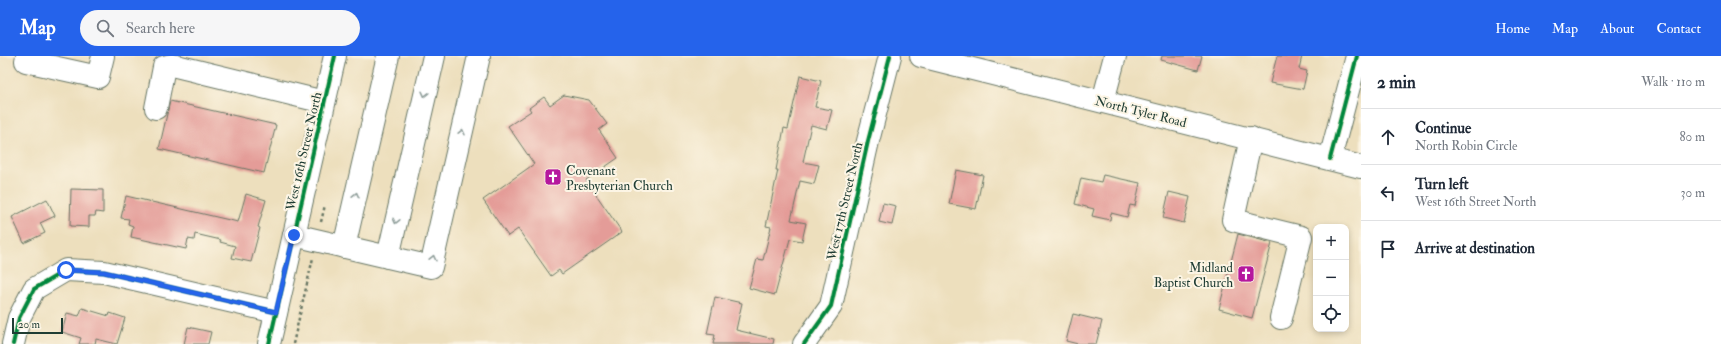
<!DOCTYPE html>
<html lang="en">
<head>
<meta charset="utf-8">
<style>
  :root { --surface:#fff; --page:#f6f6f7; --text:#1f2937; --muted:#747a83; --line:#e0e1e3; --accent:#2563eb }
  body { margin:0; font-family:"IM FELL Double Pica",serif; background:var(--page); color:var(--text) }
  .controls { position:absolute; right:12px; bottom:12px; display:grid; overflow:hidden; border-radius:8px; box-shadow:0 2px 6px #0003 }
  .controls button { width:36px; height:36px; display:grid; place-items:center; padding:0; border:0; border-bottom:1px solid var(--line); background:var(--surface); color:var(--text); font:20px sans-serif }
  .scale { position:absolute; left:12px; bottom:10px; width:51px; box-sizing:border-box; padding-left:4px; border:2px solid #1f3d34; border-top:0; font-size:11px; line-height:14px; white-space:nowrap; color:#1f3d34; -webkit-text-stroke:3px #fcf5e5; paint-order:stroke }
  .stop { position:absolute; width:12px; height:12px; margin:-9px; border:3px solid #2563eb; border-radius:50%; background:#fff }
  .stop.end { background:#2563eb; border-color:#fff; box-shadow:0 1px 4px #0008 }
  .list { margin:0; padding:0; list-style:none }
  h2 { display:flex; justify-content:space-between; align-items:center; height:52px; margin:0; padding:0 16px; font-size:17px }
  h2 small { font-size:13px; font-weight:400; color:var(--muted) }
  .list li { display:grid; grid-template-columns:26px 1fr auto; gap:12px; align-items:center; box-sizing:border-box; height:56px; padding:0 16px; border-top:1px solid var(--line) }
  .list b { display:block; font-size:15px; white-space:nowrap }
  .list p { margin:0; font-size:13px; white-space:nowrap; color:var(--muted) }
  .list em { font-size:13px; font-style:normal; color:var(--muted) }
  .icon { flex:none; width:22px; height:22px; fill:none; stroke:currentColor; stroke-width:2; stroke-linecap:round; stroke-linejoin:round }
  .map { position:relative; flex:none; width:1361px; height:288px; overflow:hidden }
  header { display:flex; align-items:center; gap:24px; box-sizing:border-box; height:56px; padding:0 20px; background:var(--accent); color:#fff }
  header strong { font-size:19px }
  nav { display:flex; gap:22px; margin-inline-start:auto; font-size:14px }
  .search { width:280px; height:36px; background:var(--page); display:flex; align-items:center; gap:10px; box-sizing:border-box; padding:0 14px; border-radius:22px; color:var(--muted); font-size:15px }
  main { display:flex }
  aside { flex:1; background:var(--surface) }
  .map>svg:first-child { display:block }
  .building { fill:#e49c98 }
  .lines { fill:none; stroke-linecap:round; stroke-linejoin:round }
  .minor-casing { stroke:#677664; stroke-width:24 }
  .major-casing { stroke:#677664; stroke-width:24 }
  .path { stroke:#677664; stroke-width:2.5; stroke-dasharray:3 3; stroke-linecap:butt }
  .minor { stroke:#fff; stroke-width:22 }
  .major { stroke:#fff; stroke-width:22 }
  .cycleway-casing { stroke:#fcf5e5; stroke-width:6 }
  .cycleway { stroke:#00873e; stroke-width:4 }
  .oneway { stroke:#8f9e9a }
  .route { stroke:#2563eb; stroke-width:5 }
  .labels { text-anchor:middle; stroke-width:4; stroke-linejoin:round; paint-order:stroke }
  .street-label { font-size:13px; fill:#1f3d34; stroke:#fcf5e5 }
  .poi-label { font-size:13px; fill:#1f3d34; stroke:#fcf5e5; text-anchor:start }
</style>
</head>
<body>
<header>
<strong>Map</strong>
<div class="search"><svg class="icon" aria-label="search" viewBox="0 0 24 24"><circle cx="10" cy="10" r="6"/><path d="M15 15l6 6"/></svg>Search here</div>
<nav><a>Home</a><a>Map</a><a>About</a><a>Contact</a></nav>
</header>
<main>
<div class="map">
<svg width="1361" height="288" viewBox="0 0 1361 288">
  <rect width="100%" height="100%" fill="#fcf5e5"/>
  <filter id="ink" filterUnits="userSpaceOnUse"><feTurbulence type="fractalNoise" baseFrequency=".025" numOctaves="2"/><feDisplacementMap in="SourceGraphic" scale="8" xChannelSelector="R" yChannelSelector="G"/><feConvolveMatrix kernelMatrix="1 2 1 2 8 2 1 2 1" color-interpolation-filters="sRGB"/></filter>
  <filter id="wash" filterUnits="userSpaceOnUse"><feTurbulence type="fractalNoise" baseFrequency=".012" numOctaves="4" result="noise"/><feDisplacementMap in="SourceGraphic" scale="16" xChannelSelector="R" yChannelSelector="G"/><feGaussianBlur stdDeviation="0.9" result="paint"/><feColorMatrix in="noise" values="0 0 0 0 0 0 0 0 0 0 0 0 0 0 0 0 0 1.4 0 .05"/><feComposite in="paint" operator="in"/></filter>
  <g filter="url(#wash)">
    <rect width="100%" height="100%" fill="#eddfbd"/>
    <g id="blocks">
      <g class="building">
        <path d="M1162,0h40l-4,14 -37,-10z"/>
        <path d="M1277,0h25l-3,13 8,2 -4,18 -33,-6z"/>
        <path d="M800,20l21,5 -6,26 17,3 -5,19 -16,-4 -8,37 16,3 -5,19 -14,-3 -9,39 15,3 -4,18 -12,-2 -15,56 -26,-7 8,-29 6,1 8,-33 -5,-1 12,-56h-2l8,-42 4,1z"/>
        <path d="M564,39l25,5 18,24 -8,6 19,28 -32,22 36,52 -60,42 -3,-4 -8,6 -33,-47 -10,7 -25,-36 51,-36 -26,-38 23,-15 -2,-3 15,-11 6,8z"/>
        <path d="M170,45l106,24 -12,48 -105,-24z"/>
        <path d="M956,114l27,5 -7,34 -27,-5z"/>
        <path d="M1103,119l37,8 -5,23 -5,-1 -3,12 -16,-4 -1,7 -18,-4 2,-7 -19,-5 6,-26 20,4z"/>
        <path d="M71,133l32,1v23l-7,-1 -1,4h-6v11l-19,-1z"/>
        <path d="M1169,136l21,5 -6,26 -21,-5z"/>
        <path d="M246,138l20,6 -8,27 2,1 -9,34 -19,-4 3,-12 -15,-4 1,-2 -26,-6 -1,6 -6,-1 -2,10 -55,-12 2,-11 -5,-2 1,-5 -8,-1 5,-22 112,26z"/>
        <path d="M47,143l8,17 -15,7 5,10 -21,10 -12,-26z"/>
        <path d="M883,147l13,3 -4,19 -13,-3z"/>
        <path d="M1238,178l34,9 -20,75 -33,-9z"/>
        <path d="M715,241l27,6 -6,27 38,9 -1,5h-60l2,-9 -8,-1z"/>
        <path d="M82,252l27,8 1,-3 15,5 -8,26 -21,-5 -1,5h-16l2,-6 -19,-6 5,-19 12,3z"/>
        <path d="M1073,258l29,7 -6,23h-18l-12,-3z"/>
        <path d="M188,271l23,5 -3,12h-24z"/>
      </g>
    </g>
  </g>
  <g filter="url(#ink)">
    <use href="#blocks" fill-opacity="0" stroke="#677664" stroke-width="1"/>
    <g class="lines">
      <g class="minor-casing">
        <g id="minor">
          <path d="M27,0l-1,5 72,16 5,-21"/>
          <path d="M1103,45l12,-45"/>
          <path d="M156,52l8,-41 8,-2 152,37"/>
          <path d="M1251,82l-18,82 68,17 -20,81"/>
          <path d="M1330,103l27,-103"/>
          <path d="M294,179l137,32 48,-211"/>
          <path d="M344,191l44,-191"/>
          <path d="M388,201l46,-201"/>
          <path d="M13,288l6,-26 15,-29 32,-19 38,2 172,40"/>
          <path d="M269,288l66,-288"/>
          <path d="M804,288l27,-38 37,-165 22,-85"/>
        </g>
      </g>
      <g class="major-casing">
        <path id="major" d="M921,0l440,111"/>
      </g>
      <g class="path">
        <path d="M321,166l4,-17"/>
        <path d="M293,288l20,-86"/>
      </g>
      <use href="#minor" class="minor"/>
      <use href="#major" class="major"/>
      <g class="cycleway-casing">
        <g id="cycleway">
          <path d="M1330,103l27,-103"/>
          <path d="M13,288l6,-26 15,-29 32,-19 38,2 172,40"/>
          <path d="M269,288l66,-288"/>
          <path d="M804,288l27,-38 37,-165 22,-85"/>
        </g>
      </g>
      <use href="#cycleway" class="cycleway"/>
    </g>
    <defs><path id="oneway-chevron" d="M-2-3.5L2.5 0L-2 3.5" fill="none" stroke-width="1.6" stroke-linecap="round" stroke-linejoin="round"/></defs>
    <g class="oneway">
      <use href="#oneway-chevron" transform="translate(425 38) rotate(103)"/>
      <use href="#oneway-chevron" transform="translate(462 76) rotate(-77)"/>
      <use href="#oneway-chevron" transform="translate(356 139) rotate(-77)"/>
      <use href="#oneway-chevron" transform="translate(396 165) rotate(103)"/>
      <use href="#oneway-chevron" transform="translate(433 202) rotate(-77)"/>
    </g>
  </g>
  <g class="lines" filter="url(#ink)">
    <path class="route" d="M66,214l38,2 172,40 18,-77"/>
  </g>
  <defs>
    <g id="church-square" transform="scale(0.9)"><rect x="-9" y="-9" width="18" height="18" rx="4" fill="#b5179e" stroke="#fcf5e5"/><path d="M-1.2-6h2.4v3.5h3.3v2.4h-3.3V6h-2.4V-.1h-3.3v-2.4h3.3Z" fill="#fff"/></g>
  </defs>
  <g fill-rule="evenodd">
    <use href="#church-square" x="553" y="121"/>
    <use href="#church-square" x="1246" y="218"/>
  </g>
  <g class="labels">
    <g class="street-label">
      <text transform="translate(1141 55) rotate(14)" y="5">North Tyler Road</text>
      <text transform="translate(303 95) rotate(-77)" y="5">West 16th Street North</text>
      <text transform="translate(844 145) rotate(-77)" y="5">West 17th Street North</text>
    </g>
    <g class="poi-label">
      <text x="566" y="119">Covenant<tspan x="566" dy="15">Presbyterian Church</tspan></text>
      <text x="1233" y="216" text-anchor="end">Midland<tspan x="1233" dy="15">Baptist Church</tspan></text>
    </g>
  </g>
</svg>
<div class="controls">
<button>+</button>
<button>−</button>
<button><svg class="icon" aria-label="locate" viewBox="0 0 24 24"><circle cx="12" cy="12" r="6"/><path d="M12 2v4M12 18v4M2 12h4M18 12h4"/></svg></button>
</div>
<div class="scale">20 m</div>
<div class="stop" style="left:66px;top:214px"></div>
<div class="stop end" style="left:294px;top:179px"></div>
</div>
<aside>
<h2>2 min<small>Walk · 110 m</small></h2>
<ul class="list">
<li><svg class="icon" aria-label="ahead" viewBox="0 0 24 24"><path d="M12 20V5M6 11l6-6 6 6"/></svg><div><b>Continue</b><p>North Robin Circle</p></div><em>80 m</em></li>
<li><svg class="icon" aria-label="left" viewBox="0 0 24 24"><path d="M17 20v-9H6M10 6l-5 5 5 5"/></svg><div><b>Turn left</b><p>West 16th Street North</p></div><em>30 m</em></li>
<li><svg class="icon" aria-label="arrive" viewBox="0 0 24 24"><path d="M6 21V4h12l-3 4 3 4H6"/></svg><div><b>Arrive at destination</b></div></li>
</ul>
</aside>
</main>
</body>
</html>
